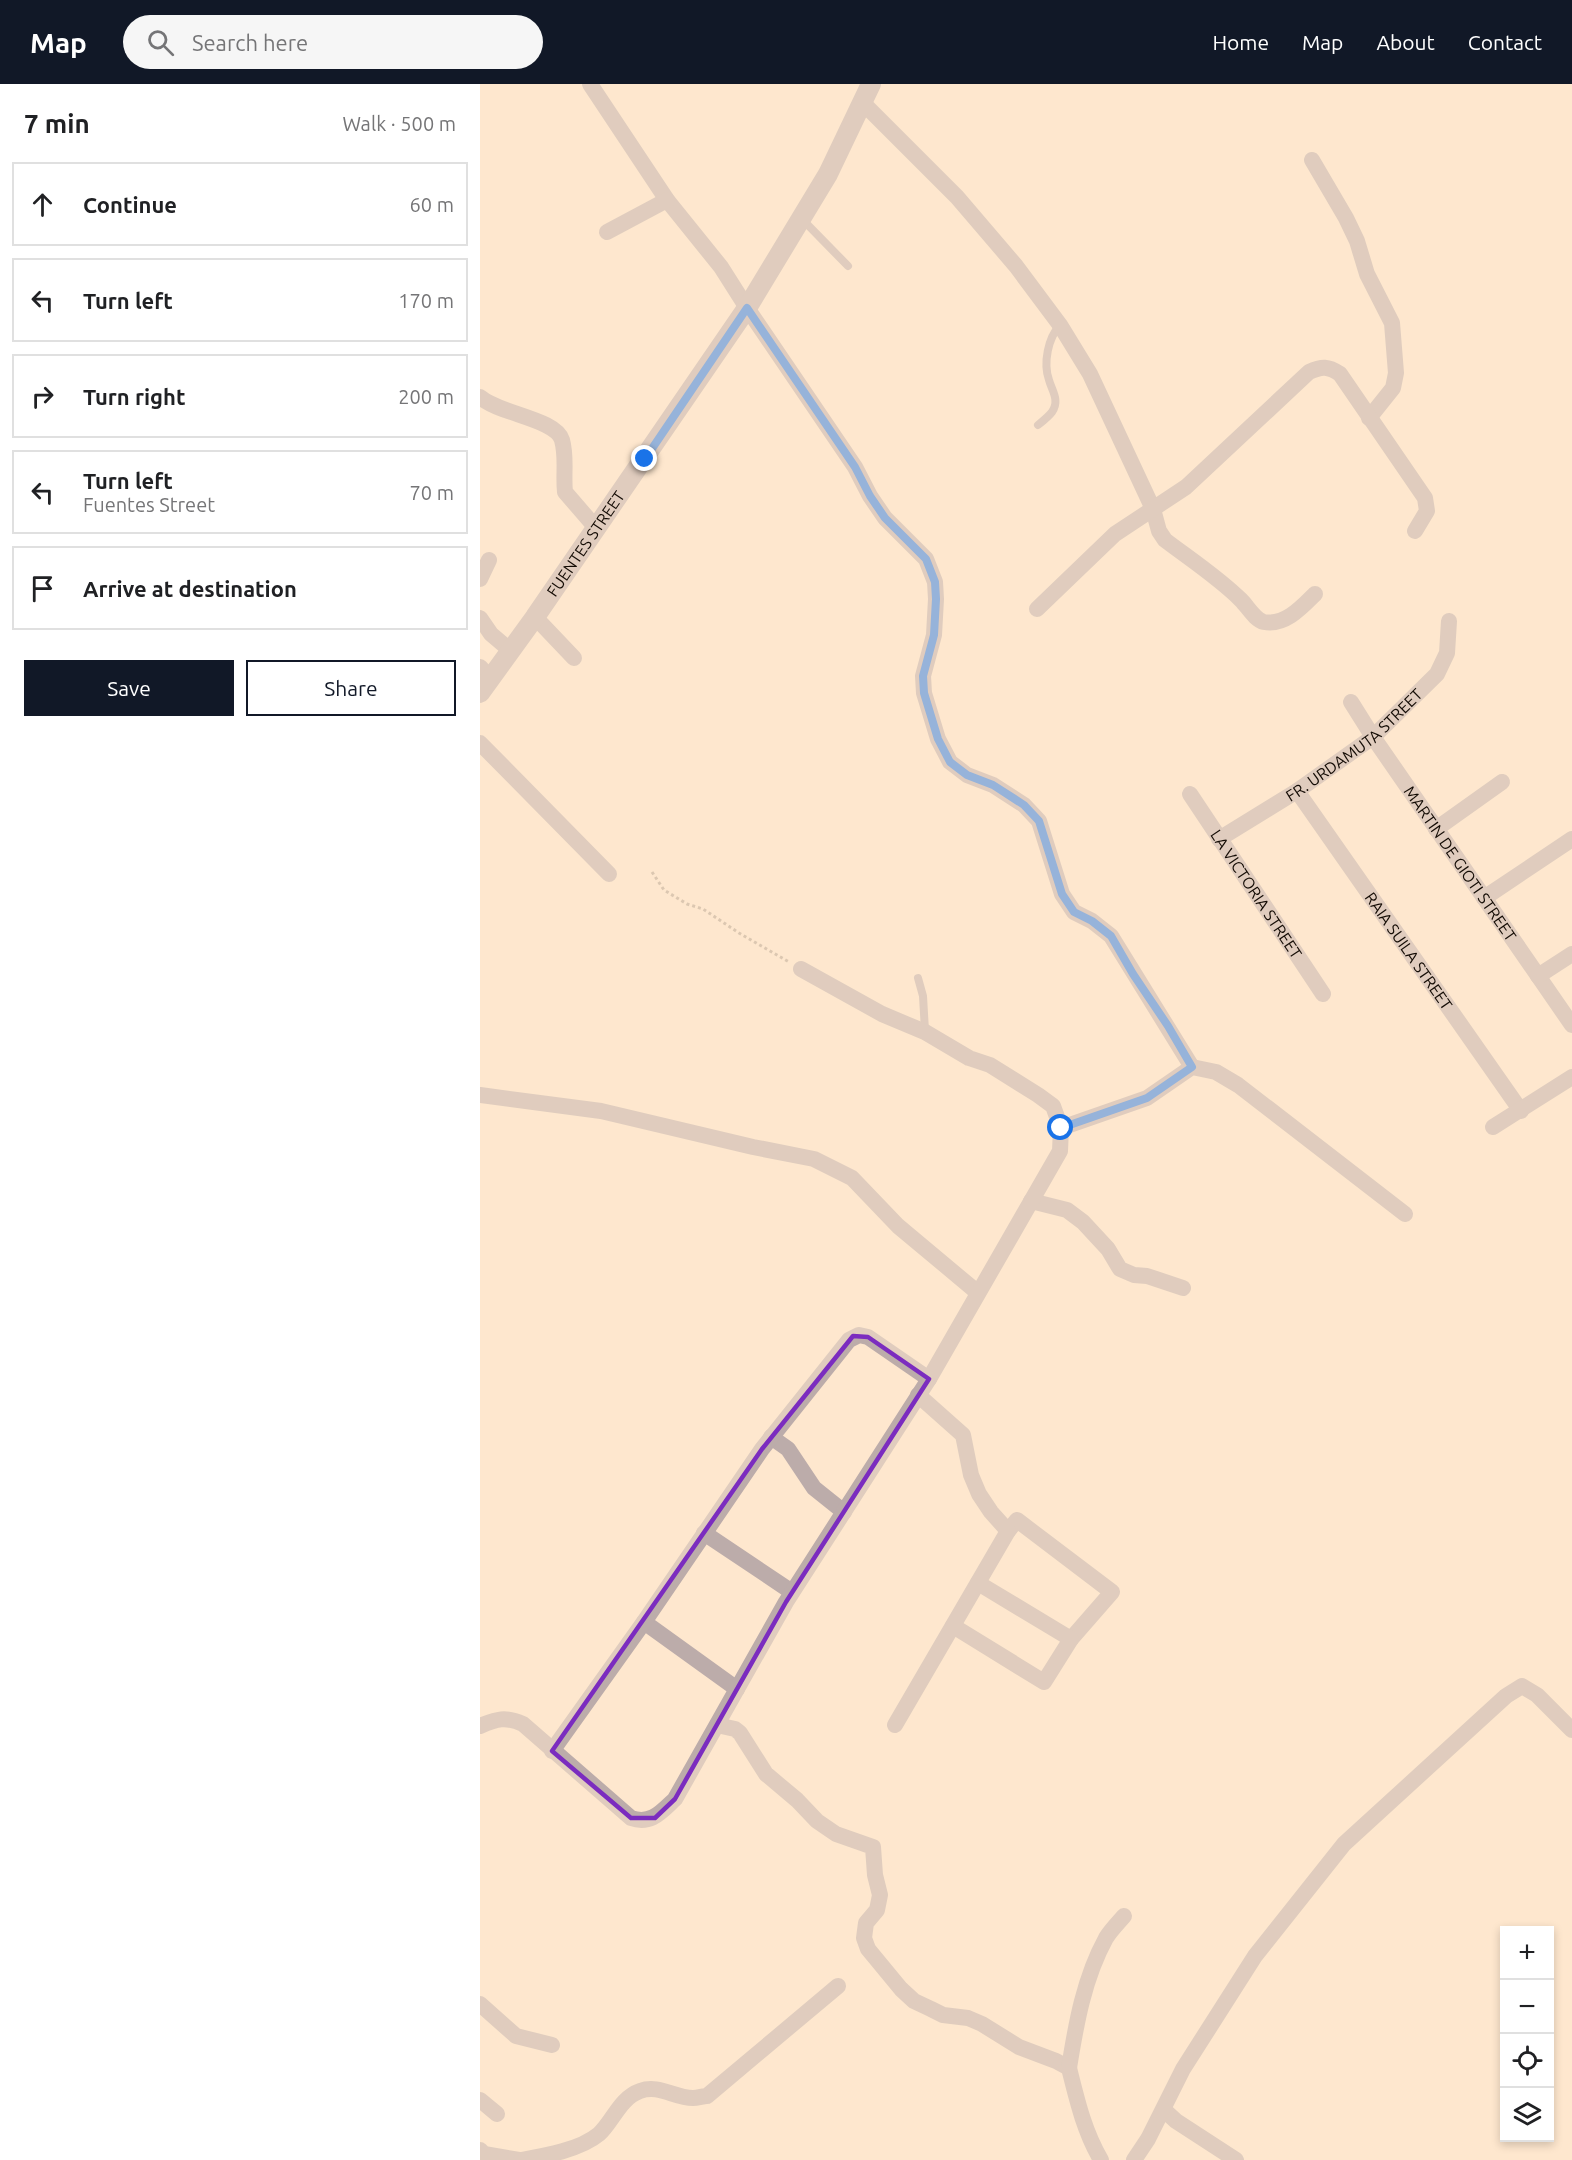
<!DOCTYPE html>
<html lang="en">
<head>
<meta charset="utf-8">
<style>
  :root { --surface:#fff; --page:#f6f6f6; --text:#202124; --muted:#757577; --line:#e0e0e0; --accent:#111827 }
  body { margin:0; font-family:Ubuntu,sans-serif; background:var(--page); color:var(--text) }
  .controls { position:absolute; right:18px; bottom:18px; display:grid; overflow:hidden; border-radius:0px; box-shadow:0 3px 9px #0003 }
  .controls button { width:54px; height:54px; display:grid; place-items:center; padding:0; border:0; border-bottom:2px solid var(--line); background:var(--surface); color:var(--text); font:30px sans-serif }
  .stop { position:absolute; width:18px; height:18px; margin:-14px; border:4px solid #1a73e8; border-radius:50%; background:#fff }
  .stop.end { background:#1a73e8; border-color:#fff; box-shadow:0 2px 6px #0008 }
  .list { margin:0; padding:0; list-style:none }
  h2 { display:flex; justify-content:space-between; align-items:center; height:78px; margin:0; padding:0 24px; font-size:26px }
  h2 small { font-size:20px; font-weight:400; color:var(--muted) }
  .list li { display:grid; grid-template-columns:39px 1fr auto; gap:18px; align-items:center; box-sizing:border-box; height:84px; margin:0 12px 12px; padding:0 12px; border:2px solid var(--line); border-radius:0px }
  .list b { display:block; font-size:22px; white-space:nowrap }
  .list p { margin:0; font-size:20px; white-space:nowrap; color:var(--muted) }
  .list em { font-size:20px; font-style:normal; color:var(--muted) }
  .actions { display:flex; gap:12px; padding:18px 24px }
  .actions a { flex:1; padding:14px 0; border:2px solid var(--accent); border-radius:0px; text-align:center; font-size:21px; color:var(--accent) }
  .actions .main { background:var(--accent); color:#fff }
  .icon { flex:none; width:33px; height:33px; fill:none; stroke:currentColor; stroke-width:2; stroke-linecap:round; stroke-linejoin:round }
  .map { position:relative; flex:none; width:1092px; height:2076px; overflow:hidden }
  header { display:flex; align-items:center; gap:36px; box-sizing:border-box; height:84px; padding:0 30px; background:var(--accent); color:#fff }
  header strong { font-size:28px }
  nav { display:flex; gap:33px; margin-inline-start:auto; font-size:21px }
  .search { width:420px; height:54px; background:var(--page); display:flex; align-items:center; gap:15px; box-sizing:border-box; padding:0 21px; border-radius:33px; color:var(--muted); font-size:22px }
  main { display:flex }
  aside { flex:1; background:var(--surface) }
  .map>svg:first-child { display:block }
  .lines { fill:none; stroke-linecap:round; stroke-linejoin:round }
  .path { stroke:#b4a18e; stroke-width:3; stroke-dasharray:3 3; stroke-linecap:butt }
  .service { stroke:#bcacaa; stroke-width:8 }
  .minor { stroke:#bcacaa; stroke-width:16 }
  .tertiary { stroke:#bcacaa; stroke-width:20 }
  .route { stroke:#1a73e8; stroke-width:8 }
  .marked { fill:none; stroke:#7b2cbf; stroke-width:4.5; stroke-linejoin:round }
  .labels { text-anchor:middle; stroke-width:6; stroke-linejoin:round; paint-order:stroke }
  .street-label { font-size:16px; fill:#130b04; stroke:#fee7ce }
</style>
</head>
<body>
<header>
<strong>Map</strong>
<div class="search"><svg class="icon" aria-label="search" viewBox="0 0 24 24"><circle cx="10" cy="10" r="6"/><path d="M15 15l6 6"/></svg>Search here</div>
<nav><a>Home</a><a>Map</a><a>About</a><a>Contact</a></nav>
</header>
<main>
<aside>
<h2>7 min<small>Walk · 500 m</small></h2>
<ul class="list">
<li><svg class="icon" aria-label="ahead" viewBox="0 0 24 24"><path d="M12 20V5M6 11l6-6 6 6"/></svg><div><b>Continue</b></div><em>60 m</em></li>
<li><svg class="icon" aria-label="left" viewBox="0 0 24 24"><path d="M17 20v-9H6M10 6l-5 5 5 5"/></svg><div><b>Turn left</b></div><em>170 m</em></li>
<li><svg class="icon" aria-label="right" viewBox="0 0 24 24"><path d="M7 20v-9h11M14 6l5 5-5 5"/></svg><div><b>Turn right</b></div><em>200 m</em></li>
<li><svg class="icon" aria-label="left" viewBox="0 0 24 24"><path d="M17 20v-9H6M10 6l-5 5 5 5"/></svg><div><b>Turn left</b><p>Fuentes Street</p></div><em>70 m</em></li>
<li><svg class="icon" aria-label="arrive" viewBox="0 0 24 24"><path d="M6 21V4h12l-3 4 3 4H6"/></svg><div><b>Arrive at destination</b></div></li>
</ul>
<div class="actions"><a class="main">Save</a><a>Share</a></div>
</aside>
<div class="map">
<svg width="1092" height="2076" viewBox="0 0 1092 2076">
  <rect width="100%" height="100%" fill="#fee7ce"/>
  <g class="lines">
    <path class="path" d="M172,788l12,18 23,14 16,5 36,24 50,29"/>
    <g class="service">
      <path d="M321,134l47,48"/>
      <path d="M558,341c5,-4 11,-9 14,-13 8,-12 0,-21 -3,-32 -6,-17 -1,-42 11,-55"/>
      <path d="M438,894l5,18 2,35"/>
    </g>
    <g class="minor">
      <path d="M110,0l77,116 54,67 26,41 108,159 15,29 15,22 41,41 9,23 1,17 -2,36 -11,41 1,17 14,46 12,23 17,13 26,10 31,20 15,16 23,73 12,18 18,9 19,15 81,131"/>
      <path d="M383,19l94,94 59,69 44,59 30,49 63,135 6,22 6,9c25,19 54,38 76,60 7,7 14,20 23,22 21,4 38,-15 51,-28"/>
      <path d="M832,76l34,58 11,23 10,33 25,49 4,50 -3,15 -24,30"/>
      <path d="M127,148l60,-32"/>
      <path d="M0,313c19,17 76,22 82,43 5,18 1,34 3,52l32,37"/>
      <path d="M0,495l9,-19"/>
      <path d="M557,525l78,-75 71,-47 123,-115c13,-6 19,-6 31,2l85,124 2,13 -12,20"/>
      <path d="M55,533l39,41"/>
      <path d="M0,534l11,16 20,17"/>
      <path d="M0,583l11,12"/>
      <path id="s1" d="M871,618l22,35 199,288"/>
      <path d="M0,659l129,131"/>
      <path id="s2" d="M817,707l224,320"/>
      <path id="s3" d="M710,710l133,200"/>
      <path d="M956,745l66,-47"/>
      <path id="s4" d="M739,755l78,-48 76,-54 64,-63 10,-21 2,-32"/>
      <path d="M1004,814l88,-59"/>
      <path d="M1058,892l34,-22"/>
      <path d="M0,1011l121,16 152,36 61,12 38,19 46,48 79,66"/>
      <path d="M1013,1043l79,-50"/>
      <path d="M581,1044l86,-30 45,-31 24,5 22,13 167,129"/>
      <path d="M551,1117l36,9 16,12 25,27 12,20 14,6 13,1 36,12"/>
      <path d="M291,1353l17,12 26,39 30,24"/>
      <path d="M528,1447l9,-11 95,72 -41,47"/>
      <path d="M224,1449l88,59"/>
      <path d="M164,1538l93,67"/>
      <path d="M473,1542l91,56 27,-43 -93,-56"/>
      <path d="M237,1641l18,4 5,4 26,41 31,26 20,21 19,13 37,13 2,28 5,20 -3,15 -11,13 -2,15 4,11 33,40 13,12 17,8 12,6 25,3 14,6 37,23 37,14 13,7c8,32 15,63 32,92"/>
      <path d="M415,1641l113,-194 -17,-19 -12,-18 -8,-19 -8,-40 -45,-40"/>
      <path d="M0,1642c17,-7 25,-10 43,-2l108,94c20,7 30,-6 44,-19l111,-197 143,-223 131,-228 1,-23 -8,-22 -15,-11 -48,-30 -21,-7 -44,-26 -43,-18 -81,-45"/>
      <path d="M72,1667l92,-129 118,-173 87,-109 10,-5 9,2 61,42"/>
      <path d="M0,1920l36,32 36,9"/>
      <path d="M589,1984c7,-44 15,-90 37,-130 5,-8 12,-15 18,-22"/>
      <path d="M0,2016l17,14"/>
      <path d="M684,2026l12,11 60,39"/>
      <path d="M0,2066l4,4 35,6"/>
      <path d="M41,2076c23,-4 59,-10 78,-26 14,-13 21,-36 41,-43 19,-7 34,7 53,7 5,0 10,-2 14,-2l131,-110"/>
      <path d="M654,2076l14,-21 35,-70 72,-113 89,-112 162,-148 16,-10 15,9 35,35"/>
    </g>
    <path class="tertiary" id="s5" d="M0,609l55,-76 212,-309 81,-134 43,-90"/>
  </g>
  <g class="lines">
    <path class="route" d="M165,375l102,-151 108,159 15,29 15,22 41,41 9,23 1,17 -2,36 -11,41 1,17 14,46 12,23 17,13 26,10 31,20 15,16 23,73 12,18 18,9 19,15 22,38 35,52 24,41 -45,31 -86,30"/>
  </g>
  <path d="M0 0H1092V2076H0ZM373,1252l15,1 61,42 -143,223 -111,197 -20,19h-24l-79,-67 210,-302z" fill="#fee7ce" fill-opacity=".55" fill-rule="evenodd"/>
  <path class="marked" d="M373,1252l15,1 61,42 -143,223 -111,197 -20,19h-24l-79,-67 210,-302z"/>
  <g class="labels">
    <g class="street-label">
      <text dy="6" stroke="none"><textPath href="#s5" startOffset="183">FUENTES STREET</textPath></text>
      <text dy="6" stroke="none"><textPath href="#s4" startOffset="165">FR. URDAMUTA STREET</textPath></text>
      <text dy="6" stroke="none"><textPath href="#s1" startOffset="195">MARTIN DE GIOTI STREET</textPath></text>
      <text dy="6" stroke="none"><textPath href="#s3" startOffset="120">LA VICTORIA STREET</textPath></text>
      <text dy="6" stroke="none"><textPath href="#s2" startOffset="195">RAIA SUILA STREET</textPath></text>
    </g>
  </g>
</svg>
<div class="controls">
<button>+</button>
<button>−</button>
<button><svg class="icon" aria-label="locate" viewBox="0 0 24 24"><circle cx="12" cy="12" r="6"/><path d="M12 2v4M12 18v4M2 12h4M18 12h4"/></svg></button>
<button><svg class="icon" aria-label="layers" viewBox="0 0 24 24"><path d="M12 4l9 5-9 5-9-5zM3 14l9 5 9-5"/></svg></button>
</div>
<div class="stop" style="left:581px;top:1044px"></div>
<div class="stop end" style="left:165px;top:375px"></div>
</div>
</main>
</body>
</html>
